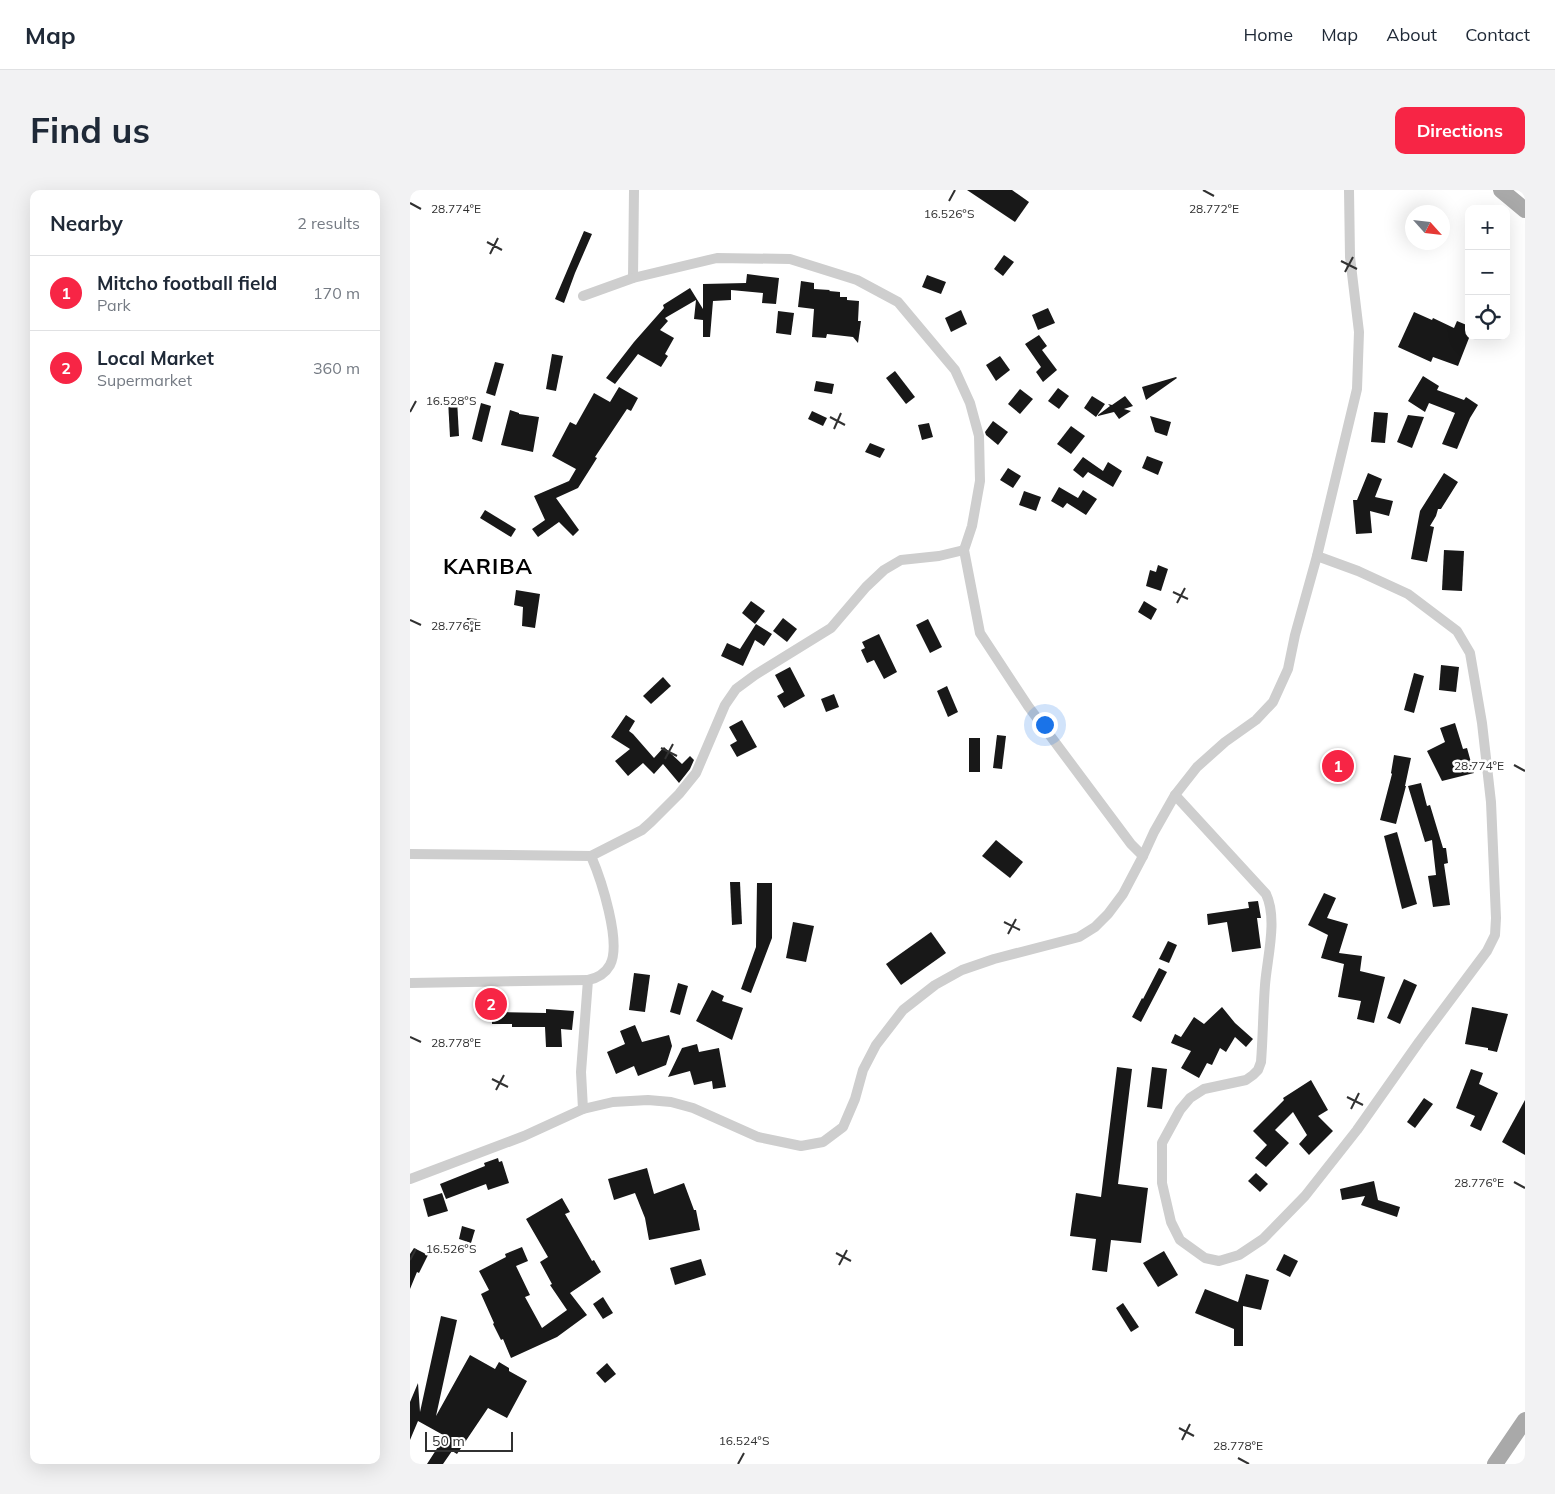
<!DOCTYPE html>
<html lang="en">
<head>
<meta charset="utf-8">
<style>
  :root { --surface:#fff; --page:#f2f2f3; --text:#1f2937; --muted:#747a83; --line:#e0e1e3; --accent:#f72545 }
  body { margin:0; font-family:Mulish,sans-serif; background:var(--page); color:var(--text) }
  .controls { position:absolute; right:15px; top:15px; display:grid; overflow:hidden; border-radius:10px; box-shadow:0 5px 20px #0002 }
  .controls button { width:45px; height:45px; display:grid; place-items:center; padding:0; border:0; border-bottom:1px solid var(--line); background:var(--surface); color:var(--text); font:25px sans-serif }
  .compass { position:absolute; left:995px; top:15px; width:45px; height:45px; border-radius:50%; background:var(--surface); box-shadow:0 5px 20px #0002; rotate:117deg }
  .scale { position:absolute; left:15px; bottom:12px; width:88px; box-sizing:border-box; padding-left:5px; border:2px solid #313131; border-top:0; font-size:14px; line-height:18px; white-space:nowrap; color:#313131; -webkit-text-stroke:4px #fff; paint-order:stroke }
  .you { position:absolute; left:634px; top:534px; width:18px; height:18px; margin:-12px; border:4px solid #fff; border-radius:50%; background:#1a73e8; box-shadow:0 0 0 8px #1a73e833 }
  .badge { display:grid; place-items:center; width:32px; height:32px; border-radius:50%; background:var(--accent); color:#fff; font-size:16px; font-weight:700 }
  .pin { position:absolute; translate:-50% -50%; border:2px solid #fff; box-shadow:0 1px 5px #0006 }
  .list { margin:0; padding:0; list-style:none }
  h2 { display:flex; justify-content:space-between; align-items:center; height:65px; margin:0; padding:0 20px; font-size:21px }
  h2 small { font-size:16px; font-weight:400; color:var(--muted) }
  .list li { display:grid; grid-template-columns:32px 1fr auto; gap:15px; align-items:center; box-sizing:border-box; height:75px; padding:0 20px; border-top:1px solid var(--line) }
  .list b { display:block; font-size:19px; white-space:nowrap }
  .list p { margin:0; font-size:16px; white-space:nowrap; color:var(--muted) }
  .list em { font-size:16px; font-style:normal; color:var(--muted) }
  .icon { flex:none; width:28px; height:28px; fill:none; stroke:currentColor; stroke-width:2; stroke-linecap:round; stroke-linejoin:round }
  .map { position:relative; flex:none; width:1115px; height:1274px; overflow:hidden; border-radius:10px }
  header { display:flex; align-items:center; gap:30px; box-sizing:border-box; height:70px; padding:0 25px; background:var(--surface); border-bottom:1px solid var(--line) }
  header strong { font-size:24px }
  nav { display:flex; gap:28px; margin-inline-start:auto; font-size:18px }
  .intro { display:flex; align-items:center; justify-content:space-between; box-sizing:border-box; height:120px; padding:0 30px }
  h1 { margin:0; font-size:35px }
  .button { padding:12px 22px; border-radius:10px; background:var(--accent); color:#fff; font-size:18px; font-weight:700 }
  main { display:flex; gap:30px; padding:0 30px }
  aside { flex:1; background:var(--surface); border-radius:10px; box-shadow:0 5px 20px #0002 }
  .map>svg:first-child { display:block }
  .building { fill:#181818 }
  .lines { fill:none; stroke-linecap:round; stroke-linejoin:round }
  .minor { stroke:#cecece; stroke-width:10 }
  .primary { stroke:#a9a9a9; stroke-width:16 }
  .ticks { fill:none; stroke:#313131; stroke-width:2 }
  .labels { text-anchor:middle; stroke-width:5; stroke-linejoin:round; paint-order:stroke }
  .district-label { font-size:22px; font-weight:bold; letter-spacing:1px; fill:#000; stroke:#fff }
  .ticks-label { font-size:12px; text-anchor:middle; fill:#313131; stroke:#fff; stroke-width:5; stroke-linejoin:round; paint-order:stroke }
</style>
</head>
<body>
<header>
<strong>Map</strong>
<nav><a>Home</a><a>Map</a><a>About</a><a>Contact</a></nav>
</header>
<div class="intro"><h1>Find us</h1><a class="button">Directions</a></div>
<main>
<aside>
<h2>Nearby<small>2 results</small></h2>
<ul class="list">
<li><span class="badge">1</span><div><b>Mitcho football field</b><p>Park</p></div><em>170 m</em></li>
<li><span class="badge">2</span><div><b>Local Market</b><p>Supermarket</p></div><em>360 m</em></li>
</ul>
</aside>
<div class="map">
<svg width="1115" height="1274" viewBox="0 0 1115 1274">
  <rect width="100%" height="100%" fill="#fff"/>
  <g class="building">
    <path d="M557,0h45l17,12 -14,20z"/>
    <path d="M174,41l8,3 -17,39 -11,30 -9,-4z"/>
    <path d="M594,65l10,7 -11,14 -9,-7z"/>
    <path d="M337,84l32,4 -3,26 -14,-1 1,-10 -32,-3v10l-18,1 -3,36h-7v-17l-9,-1 2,-19 -31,18 3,3 -8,9 14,8 -9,16 3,2 -7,11 -23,-13 -23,30 -9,-6 28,-36 30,-34 -1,-3 27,-17 13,21v-25l43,-1z"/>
    <path d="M517,85l19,7 -5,12 -19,-7z"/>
    <path d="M391,91l13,2v6l16,1 -1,1 11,1v5h7v3l12,1 -1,20h3l-3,22 -5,-6 -26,-3 -1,4 -14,-1 2,-28 -16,-2z"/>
    <path d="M638,118l7,15 -17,7 -6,-15z"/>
    <path d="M551,120l6,14 -16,8 -6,-14z"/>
    <path d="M368,121l16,2 -3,22 -15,-2z"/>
    <path d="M1004,122l18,8 1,-2 21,10 3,-7 12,5v12l-11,28 -25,-9 -2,5 -33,-15z"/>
    <path d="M629,145l8,11 -5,4 15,20 -14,12 -7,-10 5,-5 -16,-23z"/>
    <path d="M142,164l11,2 -7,35 -10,-2z"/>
    <path d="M590,166l10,14 -14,11 -10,-16z"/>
    <path d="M85,172l9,2 -9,32 -9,-3z"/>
    <path d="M485,181l20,26 -9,7 -20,-26z"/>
    <path d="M1013,186l16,10 -2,4 27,10 2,-3 12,8 -8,13 -13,31 -15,-5 13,-31 -26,-10 -4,9 -17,-11z"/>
    <path d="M766,187l1,1 -31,22 -4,-13z"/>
    <path d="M406,191l18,3 -2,10 -18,-3z"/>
    <path d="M209,197l19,11 -7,13 -4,-2 -32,48 2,1 -19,30 -22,10 23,32 -6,6 -14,-14 -21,15 -6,-8 13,-9 -11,-24 35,-15 7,-12 -24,-13 18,-34 6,3 18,-32 16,9z"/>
    <path d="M648,198l11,8 -10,13 -11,-8z"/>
    <path d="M610,199l13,10 -13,15 -12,-10z"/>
    <path d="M682,206l13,8 -9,13 -12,-9z"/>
    <path d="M715,206l8,10 -9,3 7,2 -12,8 -5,-7 -16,4v-1l12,-9 -2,-2 4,1z"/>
    <path d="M38,210h9l2,36 -9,1z"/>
    <path d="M71,213l10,3 -9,36 -10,-3z"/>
    <path d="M100,220l9,3v1l20,3 -6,35 -32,-7z"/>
    <path d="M402,221l15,7 -4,8 -15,-7z"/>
    <path d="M964,222l14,1 -3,30 -14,-1z"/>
    <path d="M998,225l16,2 -12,31 -15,-6z"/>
    <path d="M740,226l21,6 -4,14 -12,-4z"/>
    <path d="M583,231l15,11 -10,13 -12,-10 -1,-3z"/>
    <path d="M519,233l4,14 -11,3 -4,-15z"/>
    <path d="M661,236l14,10 -14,18 -14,-10z"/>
    <path d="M460,253l15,6 -5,9 -15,-6z"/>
    <path d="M737,266l16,6 -5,13 -16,-7z"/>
    <path d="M673,267l20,14 5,-9 14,9 -9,16 -25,-15 -5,6 -10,-8z"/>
    <path d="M598,278l13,8 -8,12 -13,-8z"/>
    <path d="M958,283l14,6 -7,18 18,4 -4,15 -19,-5 2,22 -16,1 -3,-34h4z"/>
    <path d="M1034,283l14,9 -17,27h-3l-2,7 -6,10 4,1 -7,35 -16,-3 9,-48z"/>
    <path d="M649,297l19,11 5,-8 14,9 -11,16 -19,-12 -4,5 -12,-7z"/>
    <path d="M614,301l17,6 -5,14 -17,-6z"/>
    <path d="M75,320l31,19 -5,8 -31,-19z"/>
    <path d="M1034,360l20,1 -2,40 -20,-1z"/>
    <path d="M748,375l10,4 -7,22 -15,-5 4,-16 6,2z"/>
    <path d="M106,400l24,4 -5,34 -13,-2 1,-19 -9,-2z"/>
    <path d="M341,411l14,10 -10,13 -13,-11z"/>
    <path d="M734,411l13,8 -6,11 -13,-8z"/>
    <path d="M57,428l10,1 -1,13 -11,-1z"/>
    <path d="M373,428l14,11 -10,13 -14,-11z"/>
    <path d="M518,429l14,28 -12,6 -14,-28z"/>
    <path d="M346,434l16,10 -8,12 -9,-6 -12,26 -22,-10 6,-13 13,6z"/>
    <path d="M469,444l18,38 -13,7 -10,-19 -7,3 -6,-13 4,-2 -3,-6z"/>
    <path d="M1031,475l18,2 -3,25 -17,-2z"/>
    <path d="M380,477l15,29 -21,12 -7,-12 7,-4 -9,-17z"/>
    <path d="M1004,483l10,3 -10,37 -10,-3z"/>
    <path d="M253,487l8,9 -20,18 -8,-8z"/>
    <path d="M537,496l11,26 -10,5 -11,-26z"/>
    <path d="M424,504l5,13 -13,5 -5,-13z"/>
    <path d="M216,525l9,6 -6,10 4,3 21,24 10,-11 18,17 8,-8 4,4 -4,9 -11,14 -16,-19 -9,10 -11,-11 -15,13 -13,-15 15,-12 -19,-12z"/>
    <path d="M332,530l15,27 -20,10 -7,-12 7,-4 -8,-14z"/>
    <path d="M1045,533l8,26 4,-1 7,25 -32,8 -15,-30 18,-9 -5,-14z"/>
    <path d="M587,545l9,1 -4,33 -9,-1z"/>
    <rect x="559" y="548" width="11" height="34"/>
    <path d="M984,565l17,3 -6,28h1l-10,38 -16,-4 12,-46 -1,-1z"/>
    <path d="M1011,593l6,23 3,-1 13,43h3l2,15 -4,1 6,41 -17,2 -5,-31 8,-1 -4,-35 -7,2 -17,-56z"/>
    <path d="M987,642l20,72 -15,5 -18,-73z"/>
    <path d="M586,650l27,22 -13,16 -28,-22z"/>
    <path d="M320,692h10l2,42 -10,1z"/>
    <path d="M347,693h15v55l-21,55 -10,-4 15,-42z"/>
    <path d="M914,703l12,5 -9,20 21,6 -9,29 23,3 -2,15 25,6 -11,46 -17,-4 4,-18 -23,-4 6,-33 -23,-6 7,-23 -20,-10z"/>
    <path d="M848,711l3,17h-4l4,30 -29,4 -5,-30 -19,3 -1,-11 42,-6 -1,-6z"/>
    <path d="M383,732l21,4 -8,36 -20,-4z"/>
    <path d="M521,742l15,21 -45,32 -15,-21z"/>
    <path d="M758,751l9,4 -8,18 -10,-4z"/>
    <path d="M749,778l8,4 -26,50 -9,-5 10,-19 1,1z"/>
    <path d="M224,783l16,2 -5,37 -16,-2z"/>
    <path d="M994,789l13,6 -17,39 -13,-6z"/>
    <path d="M268,793l10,3 -8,29 -10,-3z"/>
    <path d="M302,800l12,6 -2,5 21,7 -11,32 -36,-19z"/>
    <path d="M812,817l13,16 18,16 -7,8 -11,-10 -9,15 -6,-4 -8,17 -5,-2 -8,15 -18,-10 10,-17 -20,-8 4,-9 6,3 13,-20 10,7z"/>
    <path d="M1062,817l36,7 -11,38 -9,-2v-2l-23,-4z"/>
    <path d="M136,819l28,2 -2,19 -11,-1 1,18h-16l-1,-20h-33v-3h-20v-12l54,1z"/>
    <path d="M225,835l7,17 27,-7 3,11 -6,19 -28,11 -4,-10 -18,8 -9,-22 18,-8 -5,-13z"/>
    <path d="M287,854l2,8 20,-4 7,39 -13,2 -1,-8 -18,4 -4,-14 -22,6 14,-29z"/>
    <path d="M707,877l15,2 -14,115 30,4 -7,55 -30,-3 -4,32 -15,-2 4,-31 -26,-3 6,-43 25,4z"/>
    <path d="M742,877l15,2 -5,40 -15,-2z"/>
    <path d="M1061,879l12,4 -4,11 19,9 -17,38 -11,-5 5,-10 -19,-8z"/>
    <path d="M901,890l17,30 -10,6 15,15 -24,24 -10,-11 8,-9 -14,-23 -18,18 14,13 -23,24 -11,-9 12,-13 -14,-14 31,-31 -1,-2z"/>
    <path d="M1014,908l9,6 -18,24 -8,-6z"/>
    <path d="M1115,910v55l-23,-13z"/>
    <path d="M88,968l1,4 3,-1 7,22 -21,7 -2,-6 -40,15 -6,-15 45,-18 -1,-3z"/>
    <path d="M237,978l7,26 30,-11 10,27h2l4,20 -51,10 -4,-22 -10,-25 -21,7 -6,-21z"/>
    <path d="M846,983l12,11 -8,8 -12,-11z"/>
    <path d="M964,991l4,19 22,7 -3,10 -36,-12 4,-9 -23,4 -2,-11z"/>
    <path d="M32,1003l6,18 -20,6 -5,-18z"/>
    <path d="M152,1008l8,14 -5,2 27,47 2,-1 7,12 -31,21 17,22 -30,22 -46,21 -8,-19 -2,1 -8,-16 1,-1 -13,-29 8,-4 -10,-19 27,-14 -1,-3 17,-7 6,14 -12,5 14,29 -5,2 17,31 25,-18 -17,-25 2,-1 -12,-22 8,-5 -22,-38z"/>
    <path d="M52,1036l13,4 -4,13 -12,-4z"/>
    <path d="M4,1058l14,7 -9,18 -2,-1 -7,17v-35z"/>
    <path d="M754,1061l14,24 -20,12 -15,-24z"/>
    <path d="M874,1064l14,7 -8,16 -14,-7z"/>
    <path d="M291,1069l5,16 -31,10 -5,-17z"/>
    <path d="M836,1084l23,6 -8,30 -18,-4v40h-9v-17l-39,-16 10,-24 33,13z"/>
    <path d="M193,1107l10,16 -10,6 -10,-15z"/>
    <path d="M713,1113l16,24 -8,5 -15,-24z"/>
    <path d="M31,1126l16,4 -21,96 34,-61 25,14 4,-7 10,6v3l18,10 -20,37 -19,-10 -31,46 -5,-3 -9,13h-16l18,-28 -27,-15 -8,19v-38l8,-19 2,29z"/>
    <path d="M197,1173l9,11 -11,9 -9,-10z"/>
  </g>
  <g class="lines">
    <g class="minor">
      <path d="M223,88l1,-88"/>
      <path d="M173,106l50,-18 84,-20 73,1 67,21 41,22 57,68 15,33 9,33 1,45 -8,45 -8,24 16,83 48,73 103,138 12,12 11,-24 21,-37 22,-28 28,-25 31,-22 17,-18 15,-33 7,-34 22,-79 40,-167 2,-57 -9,-75 -1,-67"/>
      <path d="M765,605l91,99c12,25 1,64 -1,91 -2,26 -2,52 -4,77l-3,8 -5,5 -7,5 -42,9 -14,9 -10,12 -18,33v40l9,39 9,18 25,18 14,3 20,-6 24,-16 42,-43 52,-66 62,-88 68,-91 8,-16 1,-17 -5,-116 -9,-79 -12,-70 -13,-22 -49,-37 -50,-23 -41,-15"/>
      <path d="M0,664l181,2 51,-26 9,-8 28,-28 17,-21 29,-68 11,-16 19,-14 76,-47 35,-41 18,-17 17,-10 38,-4 25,-6"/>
      <path d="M0,793l178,-3"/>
      <path d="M173,919l-2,-37 7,-92c10,-2 17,-6 22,-15 12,-22 -9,-86 -19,-109"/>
      <path d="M0,989l114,-43 59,-27 30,-7 35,-2 23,2 22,6 65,29 43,9 22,-4 20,-15 12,-28 8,-29 13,-25 27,-35 32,-25 27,-15 32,-11 85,-22 16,-10 13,-13 15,-20 20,-38"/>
    </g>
    <g class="primary">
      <path d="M1091,0l24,20"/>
      <path d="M1085,1274l30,-44"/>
    </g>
  </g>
  <path class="ticks" d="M793,0l11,6M539,11l6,-11M0,13l11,6M77,52l15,8M80,64l8,-16M931,71l16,8M935,82l8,-15M0,222l6,-11M420,227l15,8M424,239l7,-16M763,402l15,7M767,413l8,-15M0,430l11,5M251,558l16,8M255,569l8,-15M1104,575l11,6M594,732l16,8M598,744l8,-15M0,847l11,5M82,889l16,8M86,900l8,-15M937,907l16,8M941,919l8,-16M1104,992l11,6M426,1063l15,8M0,1070l6,-11M429,1075l8,-15M769,1238l15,8M772,1250l8,-16M828,1268l11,6M328,1274l6,-11"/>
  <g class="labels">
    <g class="district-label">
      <text x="78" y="384">KARIBA</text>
    </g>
  </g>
  <g class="ticks-label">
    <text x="804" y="23">28.772°E</text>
    <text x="46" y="23">28.774°E</text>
    <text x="539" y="28">16.526°S</text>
    <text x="41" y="215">16.528°S</text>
    <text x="46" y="440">28.776°E</text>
    <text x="1069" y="580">28.774°E</text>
    <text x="46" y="857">28.778°E</text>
    <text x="1069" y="997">28.776°E</text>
    <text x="41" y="1063">16.526°S</text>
    <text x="334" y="1255">16.524°S</text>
    <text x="828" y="1260">28.778°E</text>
  </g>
</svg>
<div class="controls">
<button>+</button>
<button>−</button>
<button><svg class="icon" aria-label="locate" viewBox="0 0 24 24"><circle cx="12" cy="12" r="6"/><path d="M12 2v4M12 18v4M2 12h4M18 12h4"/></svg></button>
</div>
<svg class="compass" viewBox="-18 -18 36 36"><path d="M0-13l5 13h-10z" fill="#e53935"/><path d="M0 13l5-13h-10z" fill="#747a83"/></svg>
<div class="scale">50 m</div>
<div class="you"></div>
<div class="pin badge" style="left:928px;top:576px">1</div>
<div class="pin badge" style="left:81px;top:814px">2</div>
</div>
</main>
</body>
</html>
